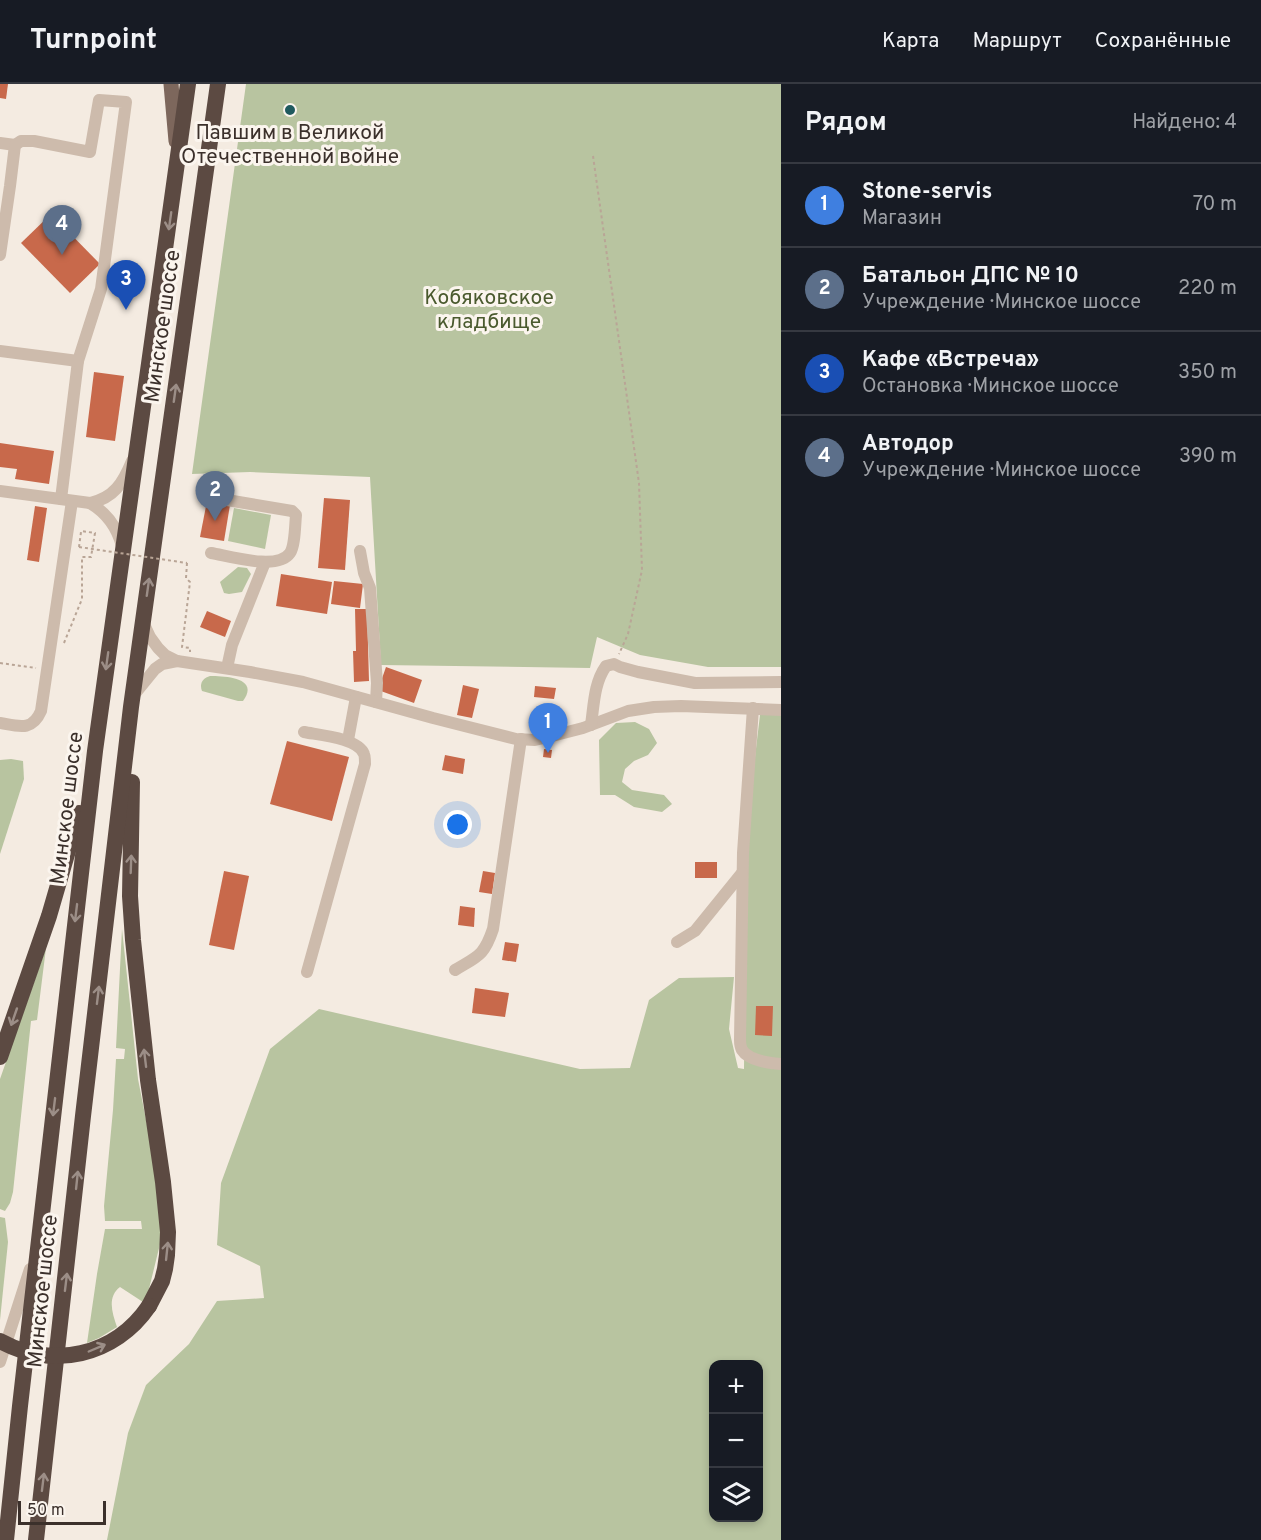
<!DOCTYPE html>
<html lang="ru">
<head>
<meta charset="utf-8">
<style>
  :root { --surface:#171b24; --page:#20242c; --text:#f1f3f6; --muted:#9ea1a6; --line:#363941; --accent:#d93025 }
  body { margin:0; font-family:Overpass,sans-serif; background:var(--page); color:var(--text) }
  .controls { position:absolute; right:18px; bottom:18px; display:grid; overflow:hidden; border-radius:12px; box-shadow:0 3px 9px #0003 }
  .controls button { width:54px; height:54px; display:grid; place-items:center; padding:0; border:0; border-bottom:2px solid var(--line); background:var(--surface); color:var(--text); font:30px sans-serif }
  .scale { position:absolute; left:18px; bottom:15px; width:88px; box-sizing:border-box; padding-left:6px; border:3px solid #3b302b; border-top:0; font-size:16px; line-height:21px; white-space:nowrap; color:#3b302b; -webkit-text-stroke:4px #fbf5ee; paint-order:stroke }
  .you { position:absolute; left:458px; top:741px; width:21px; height:21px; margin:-15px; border:4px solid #fff; border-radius:50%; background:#1a73e8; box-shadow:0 0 0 9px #1a73e833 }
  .badge { display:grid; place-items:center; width:39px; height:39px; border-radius:50%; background:var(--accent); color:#fff; font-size:20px; font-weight:700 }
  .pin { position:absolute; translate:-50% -50px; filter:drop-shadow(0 2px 3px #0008) }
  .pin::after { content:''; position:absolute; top:32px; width:21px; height:18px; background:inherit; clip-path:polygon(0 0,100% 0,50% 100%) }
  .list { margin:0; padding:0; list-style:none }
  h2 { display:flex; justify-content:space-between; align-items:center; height:78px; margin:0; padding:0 24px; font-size:26px }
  h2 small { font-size:20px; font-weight:400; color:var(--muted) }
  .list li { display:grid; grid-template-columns:39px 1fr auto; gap:18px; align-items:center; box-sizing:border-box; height:84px; padding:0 24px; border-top:2px solid var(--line) }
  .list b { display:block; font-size:22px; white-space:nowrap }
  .list p { margin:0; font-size:20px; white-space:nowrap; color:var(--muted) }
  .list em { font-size:20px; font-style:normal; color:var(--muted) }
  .icon { flex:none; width:33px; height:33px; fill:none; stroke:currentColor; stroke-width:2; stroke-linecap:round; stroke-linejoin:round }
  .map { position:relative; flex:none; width:781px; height:1456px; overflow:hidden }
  header { display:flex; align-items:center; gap:36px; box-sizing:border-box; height:84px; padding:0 30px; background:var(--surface); border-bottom:2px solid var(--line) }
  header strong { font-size:28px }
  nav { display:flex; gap:33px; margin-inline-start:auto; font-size:21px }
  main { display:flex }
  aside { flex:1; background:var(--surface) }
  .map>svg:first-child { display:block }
  .green { fill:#b8c4a0; fill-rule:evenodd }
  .building { fill:#c8694b }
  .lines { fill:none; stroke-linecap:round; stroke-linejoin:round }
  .path { stroke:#b9a596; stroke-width:2; stroke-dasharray:3 3; stroke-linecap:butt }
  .minor { stroke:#cdbbac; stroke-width:12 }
  .major { stroke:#7d675c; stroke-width:15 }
  .highway { stroke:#5c4a42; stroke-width:16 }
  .path-bridge { stroke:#b9a596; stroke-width:2; stroke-dasharray:3 3; stroke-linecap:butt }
  .highway-bridge { stroke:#5c4a42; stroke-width:16 }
  .oneway { stroke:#9c8e87 }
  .poi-dot { fill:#1f5a5e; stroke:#fbf5ee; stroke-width:2 }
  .labels { text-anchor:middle; stroke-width:6; stroke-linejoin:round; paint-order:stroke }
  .poi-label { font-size:21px; fill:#3b302b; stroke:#fbf5ee }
  .park-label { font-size:21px; fill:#4a5a2e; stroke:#fbf5ee }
  .street-label { font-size:21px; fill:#3b302b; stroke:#fbf5ee }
</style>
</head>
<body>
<header>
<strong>Turnpoint</strong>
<nav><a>Карта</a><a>Маршрут</a><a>Сохранённые</a></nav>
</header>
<main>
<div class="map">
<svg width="781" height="1456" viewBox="0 0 781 1456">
  <rect width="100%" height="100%" fill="#f4ebe1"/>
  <g class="green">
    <path d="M246,0h535v583h-73l-68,-12 -43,-18 -7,31 -209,-3 -11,-188 -120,-5 -58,2z"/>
    <path d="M234,424l37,7 -6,34 -37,-8z"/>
    <path d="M238,483l9,1 4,6 -9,18 -13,2 -5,-1 -4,-11z"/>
    <path d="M210,592c16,0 50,2 33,25h-5l-36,-10c-3,-8 1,-13 8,-15z"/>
    <path d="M760,631h21v825h-674l21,-107 18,-48 43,-41 28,-43 47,-3 -4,-32 -43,-21 4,-62 49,-134 49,-40 261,60 50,-1 19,-68 30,-22 55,-1 -5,52 9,39 6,1 2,-187 6,-100zM714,1280h44v154h-44z"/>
    <path d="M635,638l14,7 8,14 -9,12 -14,6 -9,8 -3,13 10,8 32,5 8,9 -10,8 -28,-5 -19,-12h-15l-1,-55 17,-17z"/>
    <path d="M11,675l12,2 1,18 -24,75v-94z"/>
    <path d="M122,845l16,150 10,51 11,74 2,36 -13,53 -5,9 -23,-15c-13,10 -8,26 -3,40l-18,11 -12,5 10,-69 8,-45h37l-1,-8h-36l-1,-15 9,-96 3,-51h8l1,-10 -9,-1z"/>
    <path d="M46,864l-9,72 -6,1 -18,171 -3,11 -5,8 -5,-2v-130z"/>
    <path d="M0,1133l5,1 3,24 -8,78z"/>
  </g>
  <g class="building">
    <path d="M0,0h8l-2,15 -6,-1z"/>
    <path d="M51,130l49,50 -30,29 -49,-50z"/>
    <path d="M94,288l30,4 -9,65 -29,-4z"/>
    <path d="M0,359l54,8 -5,33 -34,-5 2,-10 -17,-2z"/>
    <path d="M324,414l26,2 -5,70 -27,-2z"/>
    <path d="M207,417l23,4 -6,36 -24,-4z"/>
    <path d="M35,422l12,2 -8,54 -12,-2z"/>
    <path d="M281,490l51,8 -5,32 -51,-8z"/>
    <path d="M334,497l29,3 -3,24 -29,-4z"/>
    <path d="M355,525h12l2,72 -15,1 -1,-31h3z"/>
    <path d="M207,527l24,10 -6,16 -25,-10z"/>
    <path d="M386,583l36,13 -8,23 -36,-13z"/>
    <path d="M463,601l16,4 -7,29 -15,-3z"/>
    <path d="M535,602l21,2 -2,11 -20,-2z"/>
    <path d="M287,657l62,16 -17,64 -62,-17z"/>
    <path d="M544,665l8,1 -1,8 -8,-1z"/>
    <path d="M445,671l20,4 -2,15 -21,-4z"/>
    <rect x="695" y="778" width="22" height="16"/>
    <path d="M224,787l25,5 -15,74 -25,-5z"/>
    <path d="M483,787l12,2 -3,21 -13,-2z"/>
    <path d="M460,822l15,2 -1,19 -16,-2z"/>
    <path d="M505,858l14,2 -3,18 -14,-2z"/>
    <path d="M475,904l34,5 -4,24 -33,-4z"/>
    <path d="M756,922h17l-1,30 -17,-1z"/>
  </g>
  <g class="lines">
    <g class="path">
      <path d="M593,72l46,327 3,87 -14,64 -9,20"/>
      <path d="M79,463l2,-15"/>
      <path d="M187,479l-1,15 4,4 -8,65 8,1v4"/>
      <path d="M64,559l18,-44v-42h9l4,-24 -14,-2"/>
      <path d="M0,579l36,5"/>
    </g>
    <g class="minor">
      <path d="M0,59l15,2 -5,41 -10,69"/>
      <path d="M15,61l6,-4h13l56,11 9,-52 27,2 -25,187 -23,72 -17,138"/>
      <path d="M0,267l78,10"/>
      <path d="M0,407l90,12c24,-5 33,-20 42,-42"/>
      <path d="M209,413l83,14 4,4c-1,10 -1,31 -6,38 -12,18 -61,3 -79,0"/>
      <path d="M90,419c17,10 27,24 32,43"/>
      <path d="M360,467l4,22 6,15 7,95 -1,19"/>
      <path d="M143,538l7,15 8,11 7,7 12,6 73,11 53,10 130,36 83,21 19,1 13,-3 35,-9 45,-17 26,-4 27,-1 100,4"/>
      <path d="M227,584l5,-23 33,-83"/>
      <path d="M133,612l22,-27 7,-5 15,-3"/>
      <path d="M753,624l-10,145 -3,187c0,2 1,8 2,10 7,11 28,13 39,14"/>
      <path d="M0,639c18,3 32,9 41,-12l31,-210"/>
      <path d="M591,641c3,-21 3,-42 15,-59l8,-2 6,3 18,5 57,11 86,-1"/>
      <path d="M304,648c15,3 54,6 60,22 1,1 1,8 1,10l-58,208"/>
      <path d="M348,656l8,-43"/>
      <path d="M677,858l18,-11 47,-58"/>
      <path d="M455,886c23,-14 29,-14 38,-41l28,-190"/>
      <path d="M0,1278l30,-93"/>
    </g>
    <path class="major" d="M171,0l5,57"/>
    <g class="highway">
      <path d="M132,698l-2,114 3,44 15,140 15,102 5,50 -1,23 -2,14 -3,12 -13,25"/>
      <path d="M0,973l49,-141 30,-103"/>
      <path d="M6,1456l14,-134 75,-655 93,-667"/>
      <path d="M36,1456l47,-424 48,-409 87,-623"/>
    </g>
    <path class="path-bridge" d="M79,463l108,16"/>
    <path class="highway-bridge" d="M0,1257c52,29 115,15 149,-35"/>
  </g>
  <defs><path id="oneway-shaft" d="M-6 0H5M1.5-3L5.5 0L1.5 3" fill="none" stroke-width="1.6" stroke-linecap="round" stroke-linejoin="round" transform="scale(1.5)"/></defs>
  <g class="oneway">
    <use href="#oneway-shaft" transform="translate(170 137) rotate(98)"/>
    <use href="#oneway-shaft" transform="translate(175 309) rotate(-82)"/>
    <use href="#oneway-shaft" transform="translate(148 503) rotate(-82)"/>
    <use href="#oneway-shaft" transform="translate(107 577) rotate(98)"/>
    <use href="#oneway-shaft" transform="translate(131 780) rotate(-88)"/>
    <use href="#oneway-shaft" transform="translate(76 829) rotate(97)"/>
    <use href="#oneway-shaft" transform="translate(98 911) rotate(-83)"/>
    <use href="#oneway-shaft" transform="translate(14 933) rotate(109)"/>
    <use href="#oneway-shaft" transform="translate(145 974) rotate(-97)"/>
    <use href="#oneway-shaft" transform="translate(54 1023) rotate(97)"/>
    <use href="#oneway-shaft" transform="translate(77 1096) rotate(-84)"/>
    <use href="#oneway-shaft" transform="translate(167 1167) rotate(-84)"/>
    <use href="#oneway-shaft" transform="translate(66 1198) rotate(-83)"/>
    <use href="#oneway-shaft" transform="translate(97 1264) rotate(-23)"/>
    <use href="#oneway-shaft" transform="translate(43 1398) rotate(-83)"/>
  </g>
  <circle class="poi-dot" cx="290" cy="26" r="6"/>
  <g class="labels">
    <g class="poi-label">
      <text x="290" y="55">Павшим в Великой<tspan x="290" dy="24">Отечественной войне</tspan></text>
    </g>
    <g class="park-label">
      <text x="489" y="220">Кобяковское<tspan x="489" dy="24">кладбище</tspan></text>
    </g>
    <g class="street-label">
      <text transform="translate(162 242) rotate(-82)" y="7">Минское шоссе</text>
      <text transform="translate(66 724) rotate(-83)" y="7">Минское шоссе</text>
      <text transform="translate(42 1207) rotate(-84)" y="7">Минское шоссе</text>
    </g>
  </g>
</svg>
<div class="controls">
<button>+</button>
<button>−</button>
<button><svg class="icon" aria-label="layers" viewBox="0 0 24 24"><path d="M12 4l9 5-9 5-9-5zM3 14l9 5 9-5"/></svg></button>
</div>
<div class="scale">50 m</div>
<div class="you"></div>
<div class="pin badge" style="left:548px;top:669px;background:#3f7fe0">1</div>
<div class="pin badge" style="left:215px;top:437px;background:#5c6f8a">2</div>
<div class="pin badge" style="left:126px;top:226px;background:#1a4fb4">3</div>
<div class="pin badge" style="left:62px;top:171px;background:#5c6f8a">4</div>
</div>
<aside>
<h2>Рядом<small>Найдено: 4</small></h2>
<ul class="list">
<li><span class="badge" style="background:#3f7fe0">1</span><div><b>Stone-servis</b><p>Магазин</p></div><em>70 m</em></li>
<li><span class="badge" style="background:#5c6f8a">2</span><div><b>Батальон ДПС № 10</b><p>Учреждение · Минское шоссе</p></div><em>220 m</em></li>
<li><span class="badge" style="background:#1a4fb4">3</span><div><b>Кафе «Встреча»</b><p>Остановка · Минское шоссе</p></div><em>350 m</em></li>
<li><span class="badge" style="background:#5c6f8a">4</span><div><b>Автодор</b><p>Учреждение · Минское шоссе</p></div><em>390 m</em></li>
</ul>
</aside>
</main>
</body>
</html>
